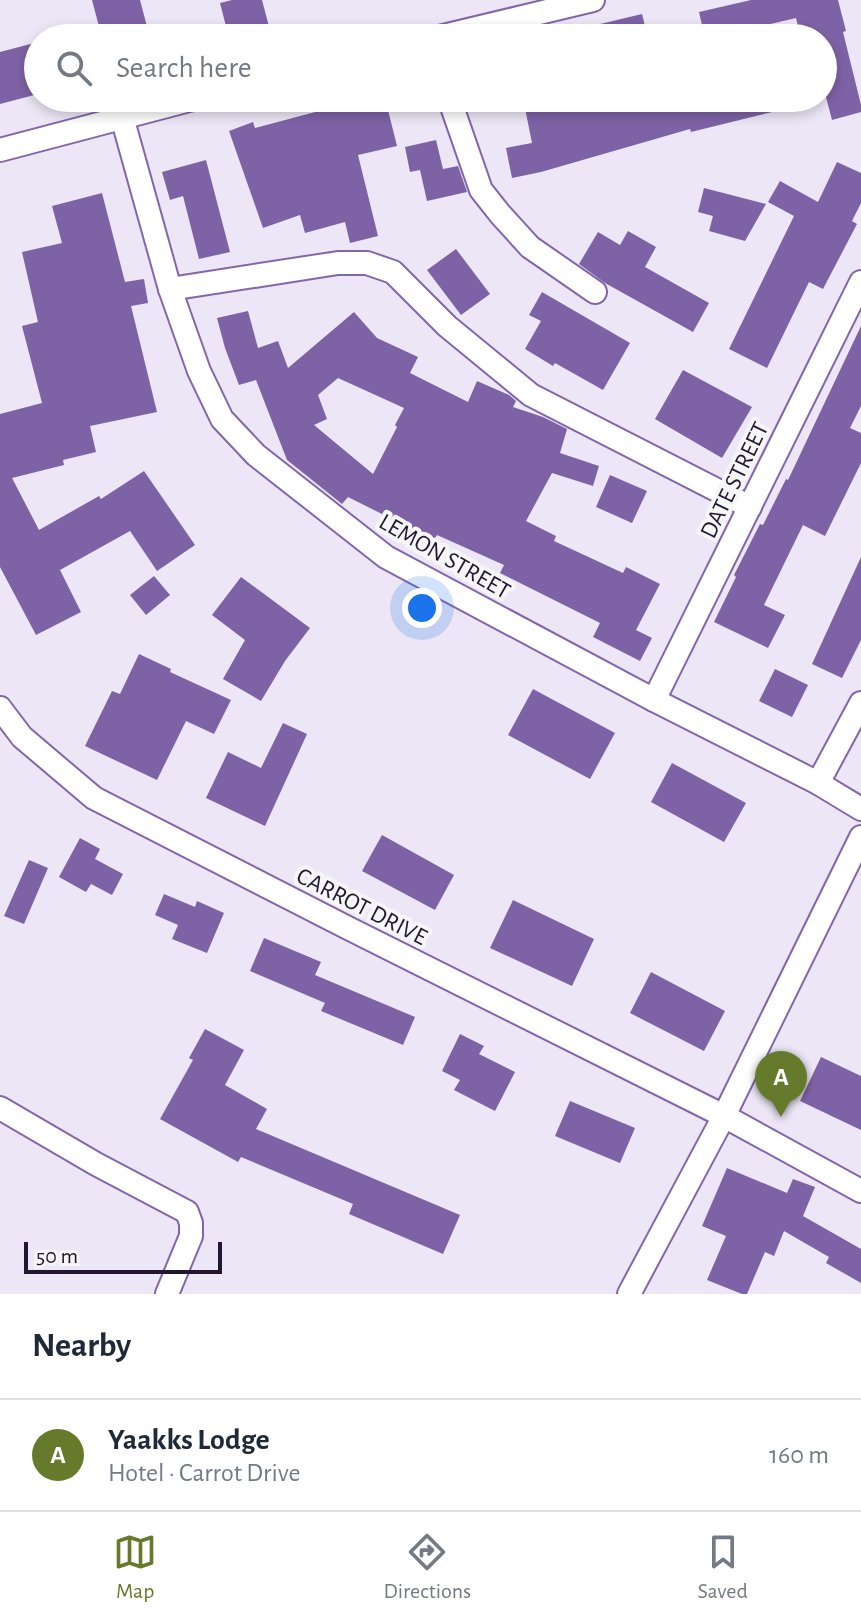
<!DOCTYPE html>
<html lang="en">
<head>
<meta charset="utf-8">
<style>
  :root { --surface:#fff; --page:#f6f6f7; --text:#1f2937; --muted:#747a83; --line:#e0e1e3; --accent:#657a2a }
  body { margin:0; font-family:"Alegreya Sans",sans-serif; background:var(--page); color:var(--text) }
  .scale { position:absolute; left:24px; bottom:20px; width:198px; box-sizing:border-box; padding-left:8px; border:4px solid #221631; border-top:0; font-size:22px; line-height:28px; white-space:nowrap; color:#221631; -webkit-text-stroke:6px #f6f6f6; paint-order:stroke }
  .you { position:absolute; left:422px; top:608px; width:28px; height:28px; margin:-20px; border:6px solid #fff; border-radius:50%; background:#1a73e8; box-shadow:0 0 0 12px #1a73e833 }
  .badge { display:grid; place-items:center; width:52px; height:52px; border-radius:50%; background:var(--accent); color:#fff; font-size:26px; font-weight:700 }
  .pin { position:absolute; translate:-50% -66px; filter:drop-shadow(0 2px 4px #0008) }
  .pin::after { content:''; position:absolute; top:42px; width:28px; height:24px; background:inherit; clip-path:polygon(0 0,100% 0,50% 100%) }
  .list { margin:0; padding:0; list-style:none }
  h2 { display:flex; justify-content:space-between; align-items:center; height:104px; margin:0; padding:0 32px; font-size:34px }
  h2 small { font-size:26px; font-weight:400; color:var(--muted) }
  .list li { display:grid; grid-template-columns:52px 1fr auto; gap:24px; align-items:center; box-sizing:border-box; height:112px; padding:0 32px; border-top:2px solid var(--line) }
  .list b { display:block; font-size:30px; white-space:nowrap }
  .list p { margin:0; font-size:26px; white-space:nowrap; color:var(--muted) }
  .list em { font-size:26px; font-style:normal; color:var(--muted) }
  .icon { flex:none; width:44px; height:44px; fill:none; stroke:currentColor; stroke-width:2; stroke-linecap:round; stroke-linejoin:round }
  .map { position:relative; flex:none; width:861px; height:1294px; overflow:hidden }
  .search { position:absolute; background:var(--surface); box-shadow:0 4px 12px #0003; left:24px; right:24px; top:24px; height:88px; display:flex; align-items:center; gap:20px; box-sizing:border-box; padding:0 28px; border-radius:44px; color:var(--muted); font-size:30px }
  .sheet { height:216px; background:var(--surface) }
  nav { display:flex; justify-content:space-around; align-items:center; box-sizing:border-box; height:112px; border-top:2px solid var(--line); background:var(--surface); font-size:22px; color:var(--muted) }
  nav a { display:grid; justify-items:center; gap:4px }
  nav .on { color:var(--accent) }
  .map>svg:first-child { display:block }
  .building { fill:#7e62a6; fill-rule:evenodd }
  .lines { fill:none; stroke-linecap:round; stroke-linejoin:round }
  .minor-casing { stroke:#8366aa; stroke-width:26 }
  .minor { stroke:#fff; stroke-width:22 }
  .labels { text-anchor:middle; stroke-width:8; stroke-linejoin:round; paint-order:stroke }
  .street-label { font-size:24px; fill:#221631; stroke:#f6f6f6 }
</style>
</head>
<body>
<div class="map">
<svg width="861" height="1294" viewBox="0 0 861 1294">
  <rect width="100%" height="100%" fill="#ece6f6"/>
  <g class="building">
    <path d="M92,0h48l10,38h-48z"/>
    <path d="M232,0h30l10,38h-43l-9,-35z"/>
    <path d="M751,0h87l8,31 -3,1 18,73v7l-29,8 -6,-23 -3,1v-60h-22l-5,-20 -51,12 2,8h-42l-6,-26z"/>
    <path d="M642,14l6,24h-72l-1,-8z"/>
    <path d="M38,42v52l-38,10v-52z"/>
    <path d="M368,98h17l12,48 -39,9 20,81 -28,7 -5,-21 -40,11 -5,-18 -37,13 -34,-97 24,-9 2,6z"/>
    <path d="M523,98h42l2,13 44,-13h184l1,8 -105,26 -1,-3 -149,43 -29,6 -6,-30 26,-5z"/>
    <path d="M436,140l7,29 15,-3 9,26 -40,9 -7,-31 -10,2 -5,-25z"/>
    <path d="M206,160l24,92 -31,7 -16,-63 -13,4 -8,-28z"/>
    <path d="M837,162l24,11v30l-9,18 5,3 -34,65 -14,-7 -42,86 -38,-19 65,-133 -26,-14 12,-21 38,21z"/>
    <path d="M704,188l62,16 -21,37 -36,-10 4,-15 -15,-4z"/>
    <path d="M102,193l23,89 19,-3 4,24 -17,3 26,106 -67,14 6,26 -33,8 1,5 -52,13 27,52 60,-34 2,3 43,-28 51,74 -38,26 -27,-40 -70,39 21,42 -45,23 -36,-68v-153l42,-11 -20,-77 16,-4 -16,-70 40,-9 -10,-37z"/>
    <path d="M628,231l28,16 -11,20 64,36 -16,29 -88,-49 -26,-19 19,-32 22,13z"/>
    <path d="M456,249l34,45 -29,21 -34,-45z"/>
    <path d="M542,292l88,51 -27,47 -48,-27 -2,3 -28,-17 16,-28 -12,-6z"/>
    <path d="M248,311l10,37 20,-7 10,27 66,-56 23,26 41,19 -8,16 58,29 9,-21 32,14 7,6 -3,6 30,10 24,12 -7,24 39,13 -6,20 -41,-13 -26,48 30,15 -2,5 69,32 3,-6 34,17 -24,46 16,8 -12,23 -47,-24 7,-14 -100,-50 4,-8 -67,-30 -3,5 -35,-19 -1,1 -50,-25 -6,7 -55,-44 -31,-80 -17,5 -14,-37 -8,-30zM338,378l66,30 -9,17 2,2 -24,47 -59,-49 13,-6 -9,-24z"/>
    <path d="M861,326v80l-11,22 11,5v30l-36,73 -22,-11 -39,80 21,10 -17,33 -54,-26 22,-45 -2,-2 26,-51 3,1 23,-46 2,1z"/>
    <path d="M683,370l69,37 -30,51 -67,-39z"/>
    <path d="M610,475l37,16 -15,32 -36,-16z"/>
    <path d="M861,557v83l-19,38 -30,-14z"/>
    <path d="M154,576l16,19 -24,20 -16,-20z"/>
    <path d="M241,577l69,51 -25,33 -24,40 -38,-22 22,-39 -33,-25z"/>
    <path d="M139,654l32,15 -1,3 61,28 -17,34 -28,-13 -29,59 -72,-34 27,-55 8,3z"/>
    <path d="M775,669l33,16 -16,32 -33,-16z"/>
    <path d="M533,689l82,44 -25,46 -82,-44z"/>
    <path d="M283,723l24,11 -42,92 -59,-28 22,-46 33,16z"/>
    <path d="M672,763l74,40 -22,39 -73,-40z"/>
    <path d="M382,835l72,40 -19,35 -73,-39z"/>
    <path d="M80,838l20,11 -5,10 28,15 -11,21 -21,-11 -5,8 -27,-15z"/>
    <path d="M29,860l19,8 -24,56 -20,-8z"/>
    <path d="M164,894l31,13 2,-6 27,12 -17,40 -35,-14 6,-14 -23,-10z"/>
    <path d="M513,900l81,39 -22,47 -82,-38z"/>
    <path d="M264,938l57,24 -6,13 100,42 -12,28 -82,-34 4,-8 -75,-32z"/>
    <path d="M651,972l74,39 -21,40 -74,-38z"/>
    <path d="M205,1029l39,21 -19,35 42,24 -11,20 204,86 -17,39 -94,-40 4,-10 -112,-47 -3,5 -78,-43 33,-59 -4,-2z"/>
    <path d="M460,1034l24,12 -5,8 36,18 -20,39 -41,-21 6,-10 -18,-9z"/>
    <path d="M821,1057l40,19v54l-61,-29z"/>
    <path d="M570,1101l65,27 -15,35 -65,-27z"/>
    <path d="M727,1168l60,25 6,-14 22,8 -12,29 58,33v34l-35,-20 3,-6 -45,-26 -10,25 -9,-4 -18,42h-5l-35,-14 19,-44 -24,-10z"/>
  </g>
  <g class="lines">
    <g class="minor-casing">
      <g id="minor">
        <path d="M435,38l158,-38"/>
        <path d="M449,98l32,92 19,24 30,33 65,45"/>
        <path d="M122,117l48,172 29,82 23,48 34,36 130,102 268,143 164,83 43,26"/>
        <path d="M0,150l197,-52"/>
        <path d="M170,289l168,-26h29l26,9 54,54 84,69 219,112"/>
        <path d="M654,700l207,-418"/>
        <path d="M0,708l22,29 72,61 254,130 376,188 137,75"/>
        <path d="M818,783l43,-80"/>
        <path d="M0,1108l96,56 91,48 4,11v13l-24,58"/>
        <path d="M629,1294l95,-178 137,-279"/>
      </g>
    </g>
    <use href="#minor" class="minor"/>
  </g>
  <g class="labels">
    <g class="street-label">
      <text transform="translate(734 480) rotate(-64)" y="8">DATE STREET</text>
      <text transform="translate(445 556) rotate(30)" y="8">LEMON STREET</text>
      <text transform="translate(362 906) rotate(27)" y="8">CARROT DRIVE</text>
    </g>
  </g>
</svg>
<div class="scale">50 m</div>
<div class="you"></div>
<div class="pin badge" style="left:781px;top:1117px">A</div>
<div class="search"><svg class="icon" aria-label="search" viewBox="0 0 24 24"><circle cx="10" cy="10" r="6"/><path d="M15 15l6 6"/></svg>Search here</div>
</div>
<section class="sheet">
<h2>Nearby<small></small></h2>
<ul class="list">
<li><span class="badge">A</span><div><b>Yaakks Lodge</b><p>Hotel · Carrot Drive</p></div><em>160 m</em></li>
</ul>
</section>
<nav>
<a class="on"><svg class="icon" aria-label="map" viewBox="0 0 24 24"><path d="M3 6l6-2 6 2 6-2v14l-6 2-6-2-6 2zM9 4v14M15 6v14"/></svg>Map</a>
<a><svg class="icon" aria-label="directions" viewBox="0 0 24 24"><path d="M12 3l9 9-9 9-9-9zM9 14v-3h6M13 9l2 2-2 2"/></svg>Directions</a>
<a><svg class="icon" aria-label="saved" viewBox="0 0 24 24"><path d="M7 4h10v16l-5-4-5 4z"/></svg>Saved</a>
</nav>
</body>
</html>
